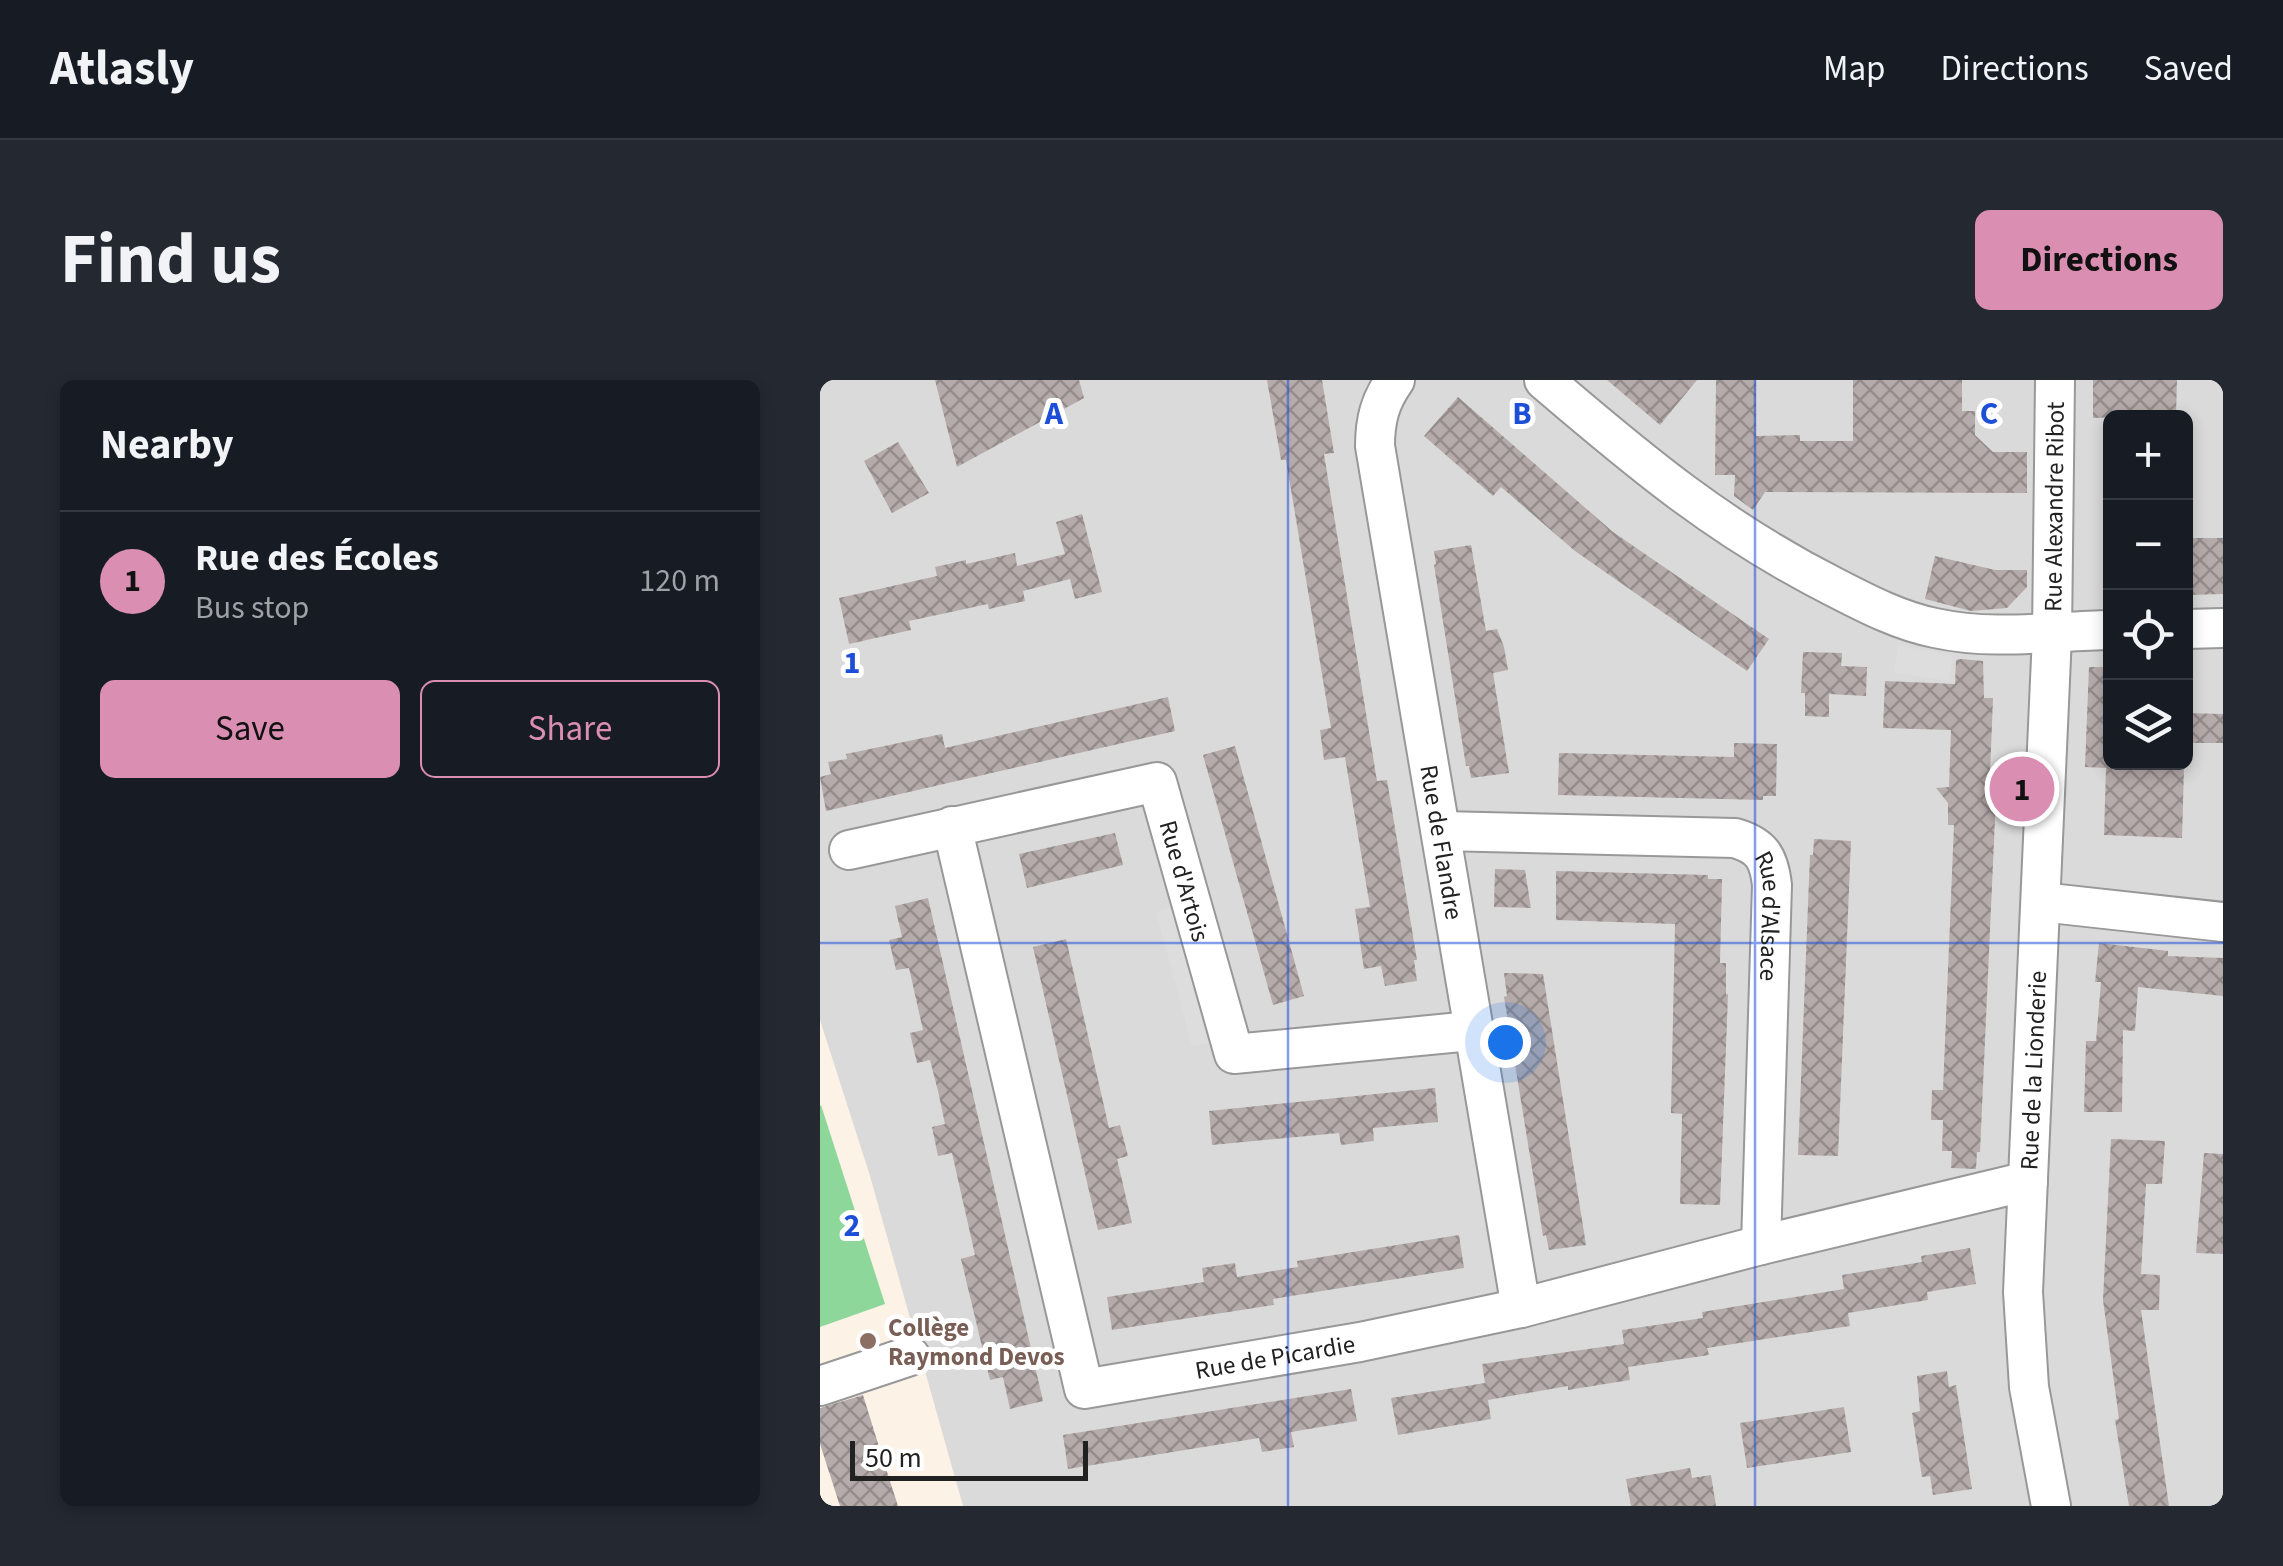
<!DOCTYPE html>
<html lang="en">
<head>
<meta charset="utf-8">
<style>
  :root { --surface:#171b24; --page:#242831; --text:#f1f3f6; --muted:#9ea1a6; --line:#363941; --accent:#da8eb2 }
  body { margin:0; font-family:"Source Sans 3",sans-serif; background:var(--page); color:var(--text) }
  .controls { position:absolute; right:30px; top:30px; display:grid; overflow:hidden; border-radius:15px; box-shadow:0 5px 15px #0003 }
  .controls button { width:90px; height:90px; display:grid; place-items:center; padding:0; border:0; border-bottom:2px solid var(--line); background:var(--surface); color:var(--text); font:50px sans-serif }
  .scale { position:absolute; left:30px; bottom:25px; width:238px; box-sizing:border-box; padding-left:10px; border:5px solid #212121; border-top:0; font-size:28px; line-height:35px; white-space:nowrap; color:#212121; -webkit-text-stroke:8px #fff; paint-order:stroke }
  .you { position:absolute; left:685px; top:662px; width:35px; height:35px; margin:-25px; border:8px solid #fff; border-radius:50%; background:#1a73e8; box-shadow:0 0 0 15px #1a73e833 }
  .badge { display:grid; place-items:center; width:65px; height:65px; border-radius:50%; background:var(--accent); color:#111; font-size:32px; font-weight:700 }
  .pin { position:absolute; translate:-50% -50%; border:5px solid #fff; box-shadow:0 2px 10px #0006 }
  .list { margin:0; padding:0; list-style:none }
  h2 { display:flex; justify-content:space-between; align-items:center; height:130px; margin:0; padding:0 40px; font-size:42px }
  h2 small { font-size:32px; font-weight:400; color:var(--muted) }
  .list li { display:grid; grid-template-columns:65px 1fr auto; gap:30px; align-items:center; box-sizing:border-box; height:140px; padding:0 40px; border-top:2px solid var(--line) }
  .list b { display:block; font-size:38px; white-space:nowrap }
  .list p { margin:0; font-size:32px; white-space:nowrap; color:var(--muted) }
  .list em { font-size:32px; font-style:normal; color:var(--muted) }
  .actions { display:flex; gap:20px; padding:30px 40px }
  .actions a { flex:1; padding:22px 0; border:2px solid var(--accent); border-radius:15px; text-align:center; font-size:35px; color:var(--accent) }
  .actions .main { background:var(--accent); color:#111 }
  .icon { flex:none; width:55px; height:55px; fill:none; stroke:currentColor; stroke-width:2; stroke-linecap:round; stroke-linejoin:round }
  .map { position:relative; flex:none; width:1403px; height:1126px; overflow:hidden; border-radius:15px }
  header { display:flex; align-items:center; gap:60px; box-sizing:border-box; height:140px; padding:0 50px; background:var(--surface); border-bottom:2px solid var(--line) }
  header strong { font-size:48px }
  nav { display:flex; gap:55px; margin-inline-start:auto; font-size:35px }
  .intro { display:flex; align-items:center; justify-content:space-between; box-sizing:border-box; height:240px; padding:0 60px }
  h1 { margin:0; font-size:70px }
  .button { padding:25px 45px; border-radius:15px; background:var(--accent); color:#111; font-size:35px; font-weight:700 }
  main { display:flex; gap:60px; padding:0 60px }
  aside { flex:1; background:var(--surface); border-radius:15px; box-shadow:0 5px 15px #0003 }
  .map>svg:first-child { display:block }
  .residential { fill:#dbdada; fill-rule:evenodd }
  .education { fill:#fcf2e5 }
  .pitch { fill:#8ed79b }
  .parking { fill:#ddd }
  .building { fill:url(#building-cross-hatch) }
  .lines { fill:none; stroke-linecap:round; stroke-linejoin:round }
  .minor-casing { stroke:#989898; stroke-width:42 }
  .minor { stroke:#fff; stroke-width:38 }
  .grid { fill:none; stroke:#1d4ed8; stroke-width:2.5; stroke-opacity:0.55 }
  .education-dot { fill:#8d6e63; stroke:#fff; stroke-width:4 }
  .labels { text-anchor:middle; stroke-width:10; stroke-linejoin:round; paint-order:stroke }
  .street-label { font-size:25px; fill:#212121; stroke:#fff }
  .education-label { font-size:25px; font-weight:bold; fill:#785e54; stroke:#fff; text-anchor:start }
  .grid-label { font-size:32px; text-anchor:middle; font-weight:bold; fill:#1d4ed8; stroke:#fff; stroke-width:10; stroke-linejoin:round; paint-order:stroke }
</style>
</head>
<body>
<header>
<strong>Atlasly</strong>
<nav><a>Map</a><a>Directions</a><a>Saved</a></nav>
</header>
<div class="intro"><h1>Find us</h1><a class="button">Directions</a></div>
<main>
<aside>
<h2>Nearby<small></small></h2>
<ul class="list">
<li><span class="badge">1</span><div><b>Rue des Écoles</b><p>Bus stop</p></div><em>120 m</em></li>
</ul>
<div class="actions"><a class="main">Save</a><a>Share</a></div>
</aside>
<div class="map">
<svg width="1403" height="1126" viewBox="0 0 1403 1126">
  <defs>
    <pattern id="building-cross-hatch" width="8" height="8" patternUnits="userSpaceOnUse" patternTransform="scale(2.5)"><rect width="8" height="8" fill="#b6abab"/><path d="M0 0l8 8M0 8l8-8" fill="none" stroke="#948b8b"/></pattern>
  </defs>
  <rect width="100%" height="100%" fill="#f0eae9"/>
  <path class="residential" d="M0,0h1403v1126h-1403zM1290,38h76v344h-76z"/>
  <path class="education" d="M0,640l50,156 93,330h-143z"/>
  <path class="pitch" d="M1,725l64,199 -65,23v-221z"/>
  <g class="parking">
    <path d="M1078,265l55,11 -4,25 -55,-9z"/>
    <path d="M371,520l39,140 -38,6 -36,-134z"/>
  </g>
  <g class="building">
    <path d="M115,0h144l5,18 -127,69z"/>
    <path d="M447,0h55l12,73 -10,1 53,327 10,-1 30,180h-3l3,21 -32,5 -4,-20 -17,3 -9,-60 15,-2 -25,-150 -21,3 -4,-30 11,-2 -45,-268h-5z"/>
    <path d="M787,0h90l-37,45z"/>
    <path d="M896,0h40v56l44,-1v6h53v-61h109v31h13v24l18,17h34v41l-262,-1 -12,18 -19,-14 1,-21h-20z"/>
    <path d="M1273,0h84l-1,35 -83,3z"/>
    <path d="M638,17l155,135 156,107 -22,32 -172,-120 -74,-64 -8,9 -69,-60z"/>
    <path d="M78,62l31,51 -37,20 -28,-52z"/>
    <path d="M262,134l20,78 -27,7 -5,-20 -47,12 2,10 -36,8 -1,-5 -79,17 2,9 -62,14 -10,-46 98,-22 -2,-9 31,-7v4l49,-11 2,13 48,-12 -9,-32z"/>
    <path d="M1372,158h31v56l-37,1v-29h7z"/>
    <path d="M651,165l15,86 11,-2 7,18 4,23 -15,3 16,100 -38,5 -2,-12h-3l-32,-201 2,-1 -2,-13z"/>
    <path d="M1115,176l60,14h32v17l-20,21 -36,3 -46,-12z"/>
    <path d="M983,272l39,1 -1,13 26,1 -1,29 -37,-2v23l-24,-1v-23h-4z"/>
    <path d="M1141,279l22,2 1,37h9l-3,77h7l-17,377h-3l-1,17 -25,-1 1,-17h-10l1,-31h-12l1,-30h11l11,-265h-6v-22l-12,-15 13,-1 2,-57 -68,-2 2,-47 70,3 1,-24z"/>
    <path d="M1269,287h21v100l74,1 -2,70 -78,-3 2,-67 -21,-1z"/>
    <path d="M348,317l7,34 -349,80 -6,-34 11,-3 -3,-12 19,-3 -1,-5 96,-20 3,14z"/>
    <path d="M1366,333l37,1v29h-37z"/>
    <path d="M914,363l43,1 -1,52h-13v4l-205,-5 1,-42 175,4z"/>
    <path d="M415,366l69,250 -31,9 -70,-250z"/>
    <path d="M295,453l8,32 -96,23 -8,-34z"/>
    <path d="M994,459l37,2 -13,315 -40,-1 12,-300h3z"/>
    <path d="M675,489l30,1 6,38 -37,-1z"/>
    <path d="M736,491l152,4v4h14l-2,84h6v32l2,-1 -8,211 -40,-1 2,-90 -11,-1 4,-189 -119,-4z"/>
    <path d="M108,518l115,503 -33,8 -7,-32 -13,3 -29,-121 14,-4 -23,-102 -14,3 -6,-29 13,-3 -7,-33 -8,-31 -13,3 -7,-30 13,-3 -14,-62 -13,2 -7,-30 13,-3 -7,-31z"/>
    <path d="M246,559l43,189 11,-3 8,31 -11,3 15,64 -34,7 -65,-283z"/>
    <path d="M1279,563l69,8v5l55,2v38l-85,-9 -3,44 -12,-1 -1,82h-38l2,-71h10l5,-59h-6z"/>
    <path d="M684,593l39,1 43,271 -37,5 -3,-15 -3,1 -39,-239 3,-1z"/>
    <path d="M615,708l3,34 -65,6 1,13 -33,4 -2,-12 -127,12 -3,-34z"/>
    <path d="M1291,759l54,2 -3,43h-16l-5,90 19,1 -1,35h-18l28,196h-40l-14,-86 4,-1 -16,-119z"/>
    <path d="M1384,773l19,1v100l-27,-1z"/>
    <path d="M639,855l5,33 -191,31 1,6 -162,25 -5,-33 97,-15 -2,-14 33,-5 2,14 61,-10 -1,-6z"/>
    <path d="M1150,868l6,36 -49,8 1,8 -80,13 2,13 -143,22 2,7 -81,12 2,13 -62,10v-4l-80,14 3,19 -93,16 -7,-37 94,-15 -3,-19 142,-20 -2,-14 81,-12 -1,-6 142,-23 -2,-14 80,-13 -1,-6z"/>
    <path d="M1127,991l2,16 7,-2 16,104 -39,6 -3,-19 -8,1 -10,-64 8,-2 -3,-35z"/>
    <path d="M531,1009l6,32 -66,11 3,15 -32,5 -3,-14 -191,31 -5,-34z"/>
    <path d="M43,1015l17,55 18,56h-58l-20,-62v-36z"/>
    <path d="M1024,1027l7,45 -104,16 -7,-45z"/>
    <path d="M870,1088l2,10 19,-3 5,31h-85l-5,-27z"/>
  </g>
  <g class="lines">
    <g class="minor-casing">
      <g id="minor">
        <path id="s1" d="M575,0c-15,21 -20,40 -20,66l146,862"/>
        <path d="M724,0c97,83 177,150 292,208 31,16 64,33 99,40 59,13 116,3 175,2"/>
        <path d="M1366,249l37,-1"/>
        <path id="s2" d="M132,446l132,563 276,-47 161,-34 240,-63 267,-64"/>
        <path id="s3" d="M621,451l294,7c27,8 34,20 37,47l-11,360"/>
        <path id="s4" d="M29,470l308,-68 77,272 237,-23"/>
        <path d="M1221,522l182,20"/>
        <path d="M0,1006l90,-30"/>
        <path id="s5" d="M1231,1126l-22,-119 -6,-95 29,-657 3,-255"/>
      </g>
    </g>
    <use href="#minor" class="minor"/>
  </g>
  <path class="grid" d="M468,0v1126M935,0v1126M0,563h1403"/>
  <circle class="education-dot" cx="48" cy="961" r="10"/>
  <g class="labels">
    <g class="street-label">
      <text dy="9" stroke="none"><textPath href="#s5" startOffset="1002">Rue Alexandre Ribot</textPath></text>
      <text dy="9" stroke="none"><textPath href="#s1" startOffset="472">Rue de Flandre</textPath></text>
      <text dy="9" stroke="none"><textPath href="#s4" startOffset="418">Rue d'Artois</textPath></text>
      <text dy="9" stroke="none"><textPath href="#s3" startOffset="390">Rue d'Alsace</textPath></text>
      <text dy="9" stroke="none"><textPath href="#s5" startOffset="438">Rue de la Lionderie</textPath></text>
      <text dy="9" stroke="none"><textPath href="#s2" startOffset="772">Rue de Picardie</textPath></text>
    </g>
    <g class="education-label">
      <text x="68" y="956">Collège<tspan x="68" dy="29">Raymond Devos</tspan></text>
    </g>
  </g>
  <g class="grid-label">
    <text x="234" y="44">A</text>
    <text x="702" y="44">B</text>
    <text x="1169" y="44">C</text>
    <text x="32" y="293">1</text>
    <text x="32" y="856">2</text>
  </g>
</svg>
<div class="controls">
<button>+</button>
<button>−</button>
<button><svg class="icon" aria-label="locate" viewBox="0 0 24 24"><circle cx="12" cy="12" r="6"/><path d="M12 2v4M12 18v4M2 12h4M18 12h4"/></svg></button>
<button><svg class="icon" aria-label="layers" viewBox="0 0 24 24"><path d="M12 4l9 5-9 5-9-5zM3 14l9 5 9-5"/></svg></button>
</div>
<div class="scale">50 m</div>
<div class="you"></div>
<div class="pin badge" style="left:1202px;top:409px">1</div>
</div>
</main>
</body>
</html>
